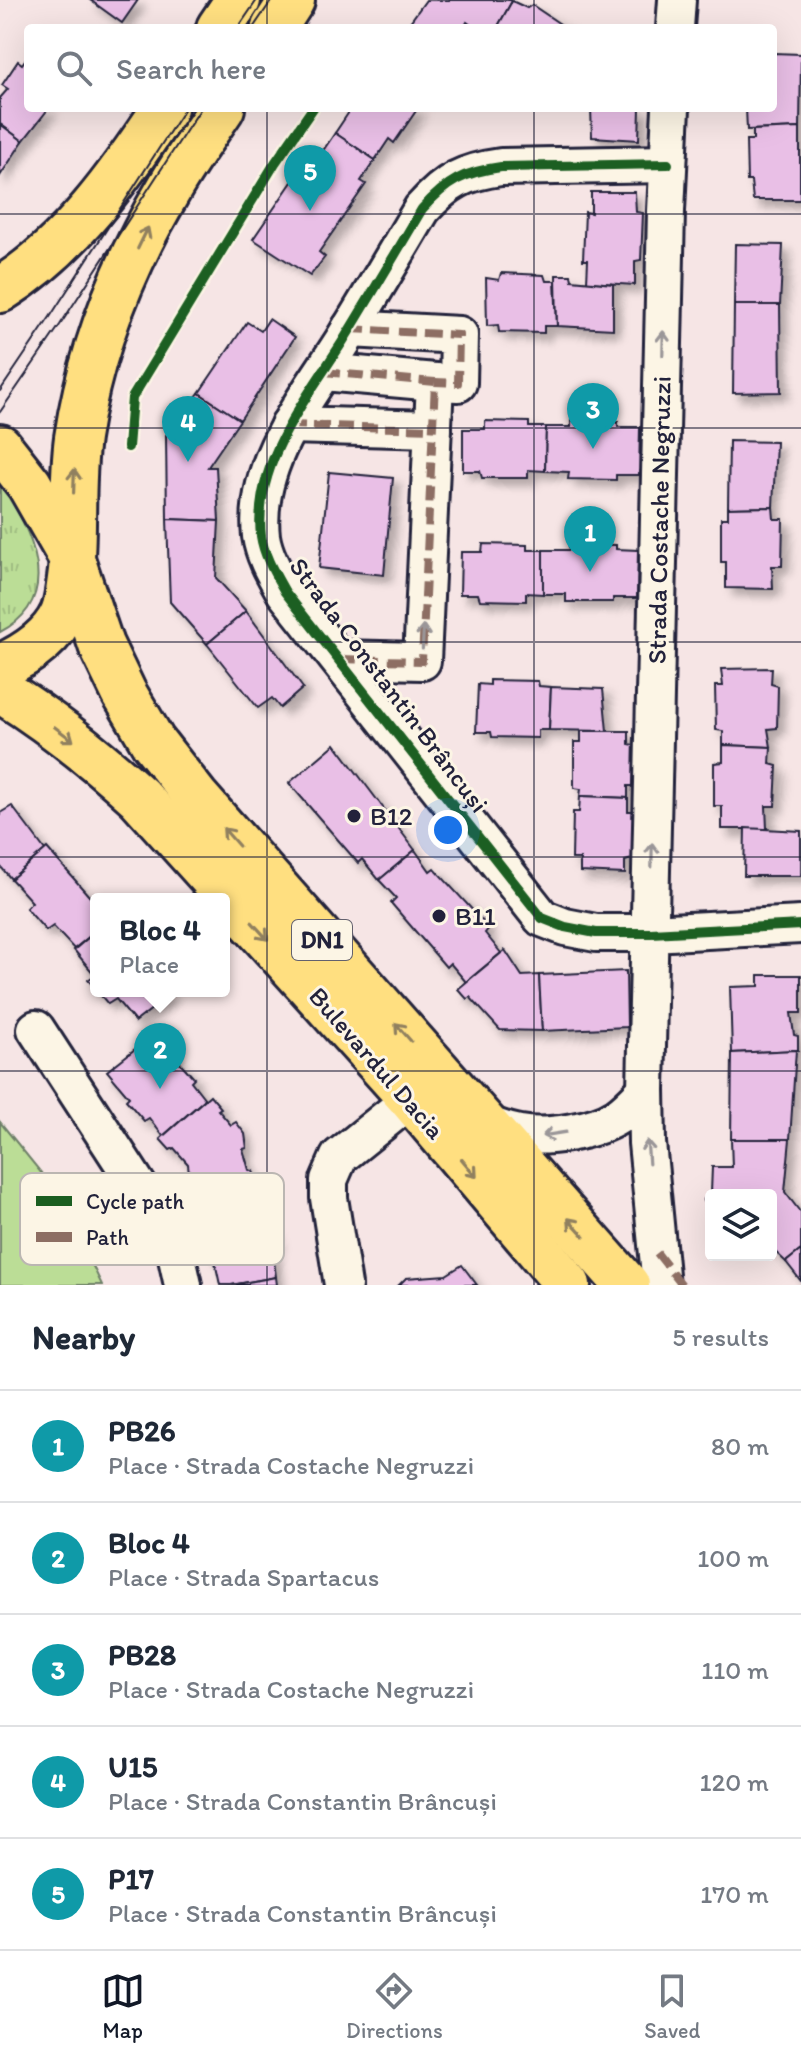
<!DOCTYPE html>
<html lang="en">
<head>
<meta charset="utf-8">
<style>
  :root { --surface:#fff; --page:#f2f2f3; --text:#1f2937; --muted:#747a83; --line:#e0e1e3; --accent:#111827 }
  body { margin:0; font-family:Itim,sans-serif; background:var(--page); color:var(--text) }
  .controls { position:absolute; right:24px; bottom:24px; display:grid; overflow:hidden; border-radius:8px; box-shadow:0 8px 32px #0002 }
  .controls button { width:72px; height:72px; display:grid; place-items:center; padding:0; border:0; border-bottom:2px solid var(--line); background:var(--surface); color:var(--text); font:40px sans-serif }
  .you { position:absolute; left:448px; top:830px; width:28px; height:28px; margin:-20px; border:6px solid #fff; border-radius:50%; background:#1a73e8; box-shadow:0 0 0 12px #1a73e833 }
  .badge { display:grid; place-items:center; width:52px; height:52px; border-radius:50%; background:var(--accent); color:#fff; font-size:26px; font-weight:700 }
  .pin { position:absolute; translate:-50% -66px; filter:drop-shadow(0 2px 4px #0008) }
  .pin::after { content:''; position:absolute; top:42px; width:28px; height:24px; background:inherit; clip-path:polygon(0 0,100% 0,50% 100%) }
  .popup { position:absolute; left:90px; top:893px; width:140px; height:104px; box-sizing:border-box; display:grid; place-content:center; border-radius:8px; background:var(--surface); filter:drop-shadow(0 2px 6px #0005); font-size:26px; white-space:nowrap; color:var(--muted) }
  .popup b { font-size:30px; color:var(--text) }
  .popup::after { content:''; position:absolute; left:50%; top:100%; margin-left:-16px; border:16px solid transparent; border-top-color:var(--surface) }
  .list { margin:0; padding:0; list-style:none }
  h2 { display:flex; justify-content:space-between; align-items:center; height:104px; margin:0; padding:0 32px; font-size:34px }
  h2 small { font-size:26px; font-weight:400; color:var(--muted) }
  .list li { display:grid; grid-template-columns:52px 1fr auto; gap:24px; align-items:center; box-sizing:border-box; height:112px; padding:0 32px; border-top:2px solid var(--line) }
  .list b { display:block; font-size:30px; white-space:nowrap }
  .list p { margin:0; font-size:26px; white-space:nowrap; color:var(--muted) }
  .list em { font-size:26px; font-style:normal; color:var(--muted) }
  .icon { flex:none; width:44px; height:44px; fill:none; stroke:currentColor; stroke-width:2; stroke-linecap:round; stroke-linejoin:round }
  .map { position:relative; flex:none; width:801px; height:1285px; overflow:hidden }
  .search { position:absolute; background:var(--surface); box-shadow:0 8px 32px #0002; left:24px; right:24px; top:24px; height:88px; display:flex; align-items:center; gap:20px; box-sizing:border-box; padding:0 28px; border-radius:8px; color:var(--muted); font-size:30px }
  .sheet { height:664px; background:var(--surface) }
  nav { display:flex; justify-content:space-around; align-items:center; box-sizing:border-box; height:112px; border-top:2px solid var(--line); background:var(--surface); font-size:22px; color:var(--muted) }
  nav a { display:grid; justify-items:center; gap:4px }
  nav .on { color:var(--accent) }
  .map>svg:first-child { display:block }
  .grass { fill:url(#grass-tufts); stroke:#6e8068; stroke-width:2 }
  .park { fill:#bbdd96; stroke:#6e8068; stroke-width:2 }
  .building { fill:#e9bfe6; stroke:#22223b; stroke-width:2; filter:url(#shadow) }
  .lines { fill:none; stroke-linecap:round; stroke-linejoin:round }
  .minor-casing { stroke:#22223b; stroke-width:42 }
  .major-casing { stroke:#22223b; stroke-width:50 }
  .minor { stroke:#fcf5e5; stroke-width:36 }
  .major { stroke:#ffdf80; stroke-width:44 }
  .tram { stroke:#22223b; stroke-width:2 }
  .quiet { stroke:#8d6e63; stroke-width:8; stroke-dasharray:16 8; stroke-linecap:butt }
  .cycleway-casing { stroke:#fcf5e5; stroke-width:15 }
  .cycleway { stroke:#1b5e20; stroke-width:10 }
  .oneway { stroke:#90805e }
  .oneway2 { stroke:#9a9698 }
  .grid { fill:none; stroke:#22223b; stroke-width:2; stroke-opacity:0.55 }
  .poi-dot { fill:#22223b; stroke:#fcf5e5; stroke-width:3 }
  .labels { text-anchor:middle; stroke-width:6; stroke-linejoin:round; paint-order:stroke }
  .shield { fill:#fcf5e5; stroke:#63616e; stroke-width:2 }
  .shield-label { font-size:24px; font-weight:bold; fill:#22223b }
  .street-label { font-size:26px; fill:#22223b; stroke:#fcf5e5 }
  .poi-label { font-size:26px; fill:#22223b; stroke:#fcf5e5; text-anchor:start }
  .key { fill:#fcf5e5; stroke:#bbb6b2; stroke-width:2 }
  .key-label { font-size:22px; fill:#22223b }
</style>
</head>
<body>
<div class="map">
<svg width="801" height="1285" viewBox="0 0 801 1285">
  <defs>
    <pattern id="grass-tufts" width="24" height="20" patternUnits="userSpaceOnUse" patternTransform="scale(2)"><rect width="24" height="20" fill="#bbdd96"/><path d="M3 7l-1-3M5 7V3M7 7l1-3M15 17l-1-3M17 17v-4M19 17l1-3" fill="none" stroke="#a0bd82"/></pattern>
    <filter id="shadow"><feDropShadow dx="7" dy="7" stdDeviation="4" flood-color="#0004"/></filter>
  </defs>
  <rect width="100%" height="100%" fill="#f6e5e5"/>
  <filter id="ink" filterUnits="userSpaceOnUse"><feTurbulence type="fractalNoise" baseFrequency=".0125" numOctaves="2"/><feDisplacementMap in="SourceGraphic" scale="16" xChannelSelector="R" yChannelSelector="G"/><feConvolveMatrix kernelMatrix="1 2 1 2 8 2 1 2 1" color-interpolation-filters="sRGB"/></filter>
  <g filter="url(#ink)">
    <path class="grass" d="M0,479c27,48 69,117 0,153z"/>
    <path class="park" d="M0,1122l47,58 21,35 34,70h-102z"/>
    <g class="building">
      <path d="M90,0h48l-16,23z"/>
      <path d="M426,0h85l1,1 -15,27h-22l-8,-6 -3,6h-44l-10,-6z"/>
      <path d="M512,1l15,7 5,-3 34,23h-69z"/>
      <path d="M773,53l28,1 -1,74 -53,2 -1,-22h27z"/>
      <path d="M28,56v52h21l-26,33 -23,-17v-26l8,-9 -6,-4 16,-24 4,3z"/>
      <path d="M346,108h72l-24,35 -5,-4 -14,21 -40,-27 14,-21 -4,-2z"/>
      <path d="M591,108h49l-1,32 -47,-3z"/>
      <path d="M0,124l23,17 -23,35z"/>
      <path d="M800,128v72h-47l-2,-19h-4l-1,-41h7v-10z"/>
      <path d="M335,133l40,27 -14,21 5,3 -47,68 6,5 -15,19 -57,-37 56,-82 7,4z"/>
      <path d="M591,192h44l1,20 7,1 -2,47 -6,1v24l-48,-3 1,-22h-5l2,-48 6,1z"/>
      <path d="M735,244l48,1 -3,60h-46z"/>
      <path d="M501,273l43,2 2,6h9l2,45h-13v7l-45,-1 -1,-7 -11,1 -1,-48 13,2z"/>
      <path d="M556,275h15l1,5 41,4v45l-56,-3z"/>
      <path d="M734,305h46l1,87 -48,1z"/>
      <path d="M269,319l26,18 -55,83 -41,-27 48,-71 14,9z"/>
      <path d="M199,393l41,27 -32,47h8l3,54 -52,-2 -1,-84z"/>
      <path d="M485,421l44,1v5h17l-1,44 -17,-1v8h-46l-2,-7h-17v-42h22z"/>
      <path d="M571,421l47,1v5h22l-1,48h-23v5l-48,-1 1,-7 -24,-1 1,-44h25z"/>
      <path d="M729,441l47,1 -3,65 -45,1z"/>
      <path d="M329,472l64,6 -9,97 -65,-7z"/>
      <path d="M773,507l1,12h9l-1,47h-10l1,23 -47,-1v-26h-5v-44h7v-10z"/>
      <path d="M167,519l52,2 -3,57 30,33 -39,33 -37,-42z"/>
      <path d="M483,544l44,1v5h16v44l-17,-1v8l-46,-1 -2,-6h-18l1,-42h21z"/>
      <path d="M569,544l47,1v4l22,1 -1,48h-24v4h-47v-8h-23v-44h26z"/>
      <path d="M246,611l57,77 -23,20 -8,-10 -14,10 -51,-64z"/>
      <path d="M772,668l-1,16 7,2 -1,42 -9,1 3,18 -48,-2v-14l-7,-1 -1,-44h8l-2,-17z"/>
      <path d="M490,680l48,1 1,5 12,1 -2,43h-11v8l-46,-1 -1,-5h-15l2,-48 12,1z"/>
      <path d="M551,687l52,2 4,42 -58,-1z"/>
      <path d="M581,731h48v13l5,1v41h-6v12l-48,-2 1,-7 -7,-1v-46h7z"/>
      <path d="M335,744l80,106 -36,30 -17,-21 -4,4 -69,-80z"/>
      <path d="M723,745l48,2 -1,17 7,2 -2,40h-9l1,23h-45v-23h-8v-43l9,-1z"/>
      <path d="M580,796l48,2v13h6l-2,48 -7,2v13l-45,-2v-13h-8l1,-47h6z"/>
      <path d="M12,806l33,44 -34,29 -11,-13v-53z"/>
      <path d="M745,828l56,3v45h-57z"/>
      <path d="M47,848l49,56v27l-22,18 -21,-23 -7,5 -20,-23 6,-6 -21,-23z"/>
      <path d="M415,850l15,21 4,-3 55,60 -4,5 16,20 -35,29 -16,-19 -4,4 -55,-64 5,-5 -17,-18z"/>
      <path d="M96,931v58l-8,-9 7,-5 -21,-25z"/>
      <path d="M505,950l17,26 17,-1 3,56 -42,-1 -30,-33 -3,2 -9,-10z"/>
      <path d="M626,971l1,56 -85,4 -3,-56z"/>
      <path d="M759,975h42v38h-10l3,22 4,1v14l-66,3 -2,-66 29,-1z"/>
      <path d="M97,991h71l3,3 -36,28 -19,-23 -8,5z"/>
      <path d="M154,1034l40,44 -3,3 14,18 -42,37 -14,-18 -5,3 -18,-21 3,-3 -22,-26z"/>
      <path d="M796,1050l-6,89h-59l1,-86z"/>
      <path d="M210,1095l11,13 -3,2 13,15 5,-3 9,12 2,14 -4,1 6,21 4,1 4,12 -66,16 -3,-15 2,-1 -2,-19 -14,-16 -4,2 -10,-11z"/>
      <path d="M731,1139h59l-5,53 16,21v37l-15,12 -15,-14v-53h-60v14l-8,-9 8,-7 1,-26h20z"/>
      <path d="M257,1183l3,1 4,30h4l8,29 -4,1 4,33 -45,8h-11l-6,-28h-4l-5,-28h4l-6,-32z"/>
      <path d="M801,1250v31l-15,-19z"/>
      <path d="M462,1265l15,20h-78l7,-7 40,-3z"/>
      <path d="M276,1277l1,8h-45z"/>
    </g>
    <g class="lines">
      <g class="minor-casing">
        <g id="minor">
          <path d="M675,28l2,-28"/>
          <path d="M668,164l-167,3c-37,5 -54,14 -79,42 -26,44 -52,88 -79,132 -36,57 -90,122 -82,195 3,20 14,38 24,56l257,326 23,9 31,6h55l150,-8"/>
          <path d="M350,329l109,6 -1,48 -23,-1"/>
          <path d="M324,372l111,10 -13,279 -83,-2"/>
          <path d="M289,425l144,4"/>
          <path d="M36,1029l137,211 10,45"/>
          <path d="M483,1123c12,4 24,9 37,11 27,5 75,-3 98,-18 10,-7 19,-17 28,-26"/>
          <path d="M343,1285l-14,-87v-18l10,-23 72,-58"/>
          <path d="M661,1285l-14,-142 -1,-53 20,-879 5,-103"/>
        </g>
      </g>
      <g class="major-casing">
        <g id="major">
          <path d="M219,28l19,-28"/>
          <path d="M274,28l18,-28"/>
          <path d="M0,290c71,-44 120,-114 165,-182"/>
          <path d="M0,447l29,37 43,75 29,86 23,48 29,49 43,55 431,488"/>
          <path d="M0,667c24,-11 52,-29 63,-54 5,-13 6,-28 8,-42 4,-44 0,-89 6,-133 13,-87 47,-173 92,-249 16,-28 35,-54 53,-81"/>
          <path d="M0,690c50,31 95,67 139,107l272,302 157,186"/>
        </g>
      </g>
      <use href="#minor" class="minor"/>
      <use href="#major" class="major"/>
      <g class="tram">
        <path d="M238,28l19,-28"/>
        <path d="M253,28l19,-28"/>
        <path d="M0,391l50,-74 135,-209"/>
        <path d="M0,412l60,-87 141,-217"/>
      </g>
      <g class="quiet">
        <path d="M350,329l109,6 -1,48 -23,-1"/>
        <path d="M324,372l111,10 -13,279 -83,-2"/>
        <path d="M289,425l144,4"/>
        <path d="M657,1253l25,32"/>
      </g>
      <g class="cycleway-casing">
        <g id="cycleway">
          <path d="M668,164l-167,3c-37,5 -54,14 -79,42 -26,44 -52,88 -79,132 -36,57 -90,122 -82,195 3,20 14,38 24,56l257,326 23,9 31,6h55l150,-8"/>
          <path d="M128,447l4,-49 143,-235 38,-55"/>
        </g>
      </g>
      <use href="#cycleway" class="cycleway"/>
    </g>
    <defs><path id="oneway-shaft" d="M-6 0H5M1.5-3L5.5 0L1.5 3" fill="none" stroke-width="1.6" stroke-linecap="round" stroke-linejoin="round" transform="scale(2)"/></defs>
    <g class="oneway">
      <use href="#oneway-shaft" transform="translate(143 238) rotate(-64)"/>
      <use href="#oneway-shaft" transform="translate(74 481) rotate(-88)"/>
      <use href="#oneway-shaft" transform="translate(64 734) rotate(37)"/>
      <use href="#oneway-shaft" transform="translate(231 837) rotate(-131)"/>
      <use href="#oneway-shaft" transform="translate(260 931) rotate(48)"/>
      <use href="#oneway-shaft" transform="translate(403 1032) rotate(-131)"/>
      <use href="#oneway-shaft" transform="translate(469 1168) rotate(50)"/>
      <use href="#oneway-shaft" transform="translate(576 1227) rotate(-132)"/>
    </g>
    <g class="oneway2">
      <use href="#oneway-shaft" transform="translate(663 343) rotate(-89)"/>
      <use href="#oneway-shaft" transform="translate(423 637) rotate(-87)"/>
      <use href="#oneway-shaft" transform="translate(652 855) rotate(-89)"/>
      <use href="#oneway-shaft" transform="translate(554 1134) rotate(171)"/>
      <use href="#oneway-shaft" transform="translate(648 1152) rotate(-94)"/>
    </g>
  </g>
  <path class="grid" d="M267,0v28M534,0v28M267,108v1177M534,108v1177M0,214h801M0,428h801M0,642h801M0,857h801M0,1071h801"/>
  <g class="poi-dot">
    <circle cx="354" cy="816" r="8"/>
    <circle cx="439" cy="916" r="8"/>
  </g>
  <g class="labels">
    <rect class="shield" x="292" y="920" width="60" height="40" rx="6"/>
    <g class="shield-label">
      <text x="322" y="948">DN1</text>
    </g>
    <g class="street-label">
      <text transform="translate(659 520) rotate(-89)" y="9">Strada Costache Negruzzi</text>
      <text transform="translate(389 685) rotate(53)" y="9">Strada Constantin Brâncuși</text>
      <text transform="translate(377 1063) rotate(49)" y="9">Bulevardul Dacia</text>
    </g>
    <g class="poi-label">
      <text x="370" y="825">B12</text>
      <text x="455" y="925">B11</text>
    </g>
  </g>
  <rect x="20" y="1173" width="264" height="92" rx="12" class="key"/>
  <rect x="36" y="1196" width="36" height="10" fill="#1b5e20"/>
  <rect x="36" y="1232" width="36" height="10" fill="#8d6e63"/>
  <g class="key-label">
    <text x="86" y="1209">Cycle path</text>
    <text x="86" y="1245">Path</text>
  </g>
</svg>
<div class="controls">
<button><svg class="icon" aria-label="layers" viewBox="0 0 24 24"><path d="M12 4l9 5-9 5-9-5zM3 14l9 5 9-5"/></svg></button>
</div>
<div class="you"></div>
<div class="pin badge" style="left:590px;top:572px;background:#0f9aa8">1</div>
<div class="pin badge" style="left:160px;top:1089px;background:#0f9aa8">2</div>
<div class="popup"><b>Bloc 4</b>Place</div>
<div class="pin badge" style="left:593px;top:449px;background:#0f9aa8">3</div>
<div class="pin badge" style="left:188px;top:462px;background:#0f9aa8">4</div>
<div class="pin badge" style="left:310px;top:211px;background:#0f9aa8">5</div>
<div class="search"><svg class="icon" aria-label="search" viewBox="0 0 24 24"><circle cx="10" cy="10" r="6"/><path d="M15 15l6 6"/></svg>Search here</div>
</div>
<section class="sheet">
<h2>Nearby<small>5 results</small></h2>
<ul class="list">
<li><span class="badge" style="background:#0f9aa8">1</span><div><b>PB26</b><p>Place · Strada Costache Negruzzi</p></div><em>80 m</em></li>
<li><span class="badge" style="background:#0f9aa8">2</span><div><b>Bloc 4</b><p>Place · Strada Spartacus</p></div><em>100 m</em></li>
<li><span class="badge" style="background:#0f9aa8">3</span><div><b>PB28</b><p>Place · Strada Costache Negruzzi</p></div><em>110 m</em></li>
<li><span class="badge" style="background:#0f9aa8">4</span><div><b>U15</b><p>Place · Strada Constantin Brâncuși</p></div><em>120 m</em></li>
<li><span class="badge" style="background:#0f9aa8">5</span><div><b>P17</b><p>Place · Strada Constantin Brâncuși</p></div><em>170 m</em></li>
</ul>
</section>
<nav>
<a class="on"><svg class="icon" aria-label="map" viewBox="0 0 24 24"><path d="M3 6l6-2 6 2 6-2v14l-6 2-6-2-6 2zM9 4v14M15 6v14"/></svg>Map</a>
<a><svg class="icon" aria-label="directions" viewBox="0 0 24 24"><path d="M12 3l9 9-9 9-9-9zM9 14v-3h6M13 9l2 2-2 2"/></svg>Directions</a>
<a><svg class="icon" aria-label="saved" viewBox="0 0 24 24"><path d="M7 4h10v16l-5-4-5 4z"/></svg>Saved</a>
</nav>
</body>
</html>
